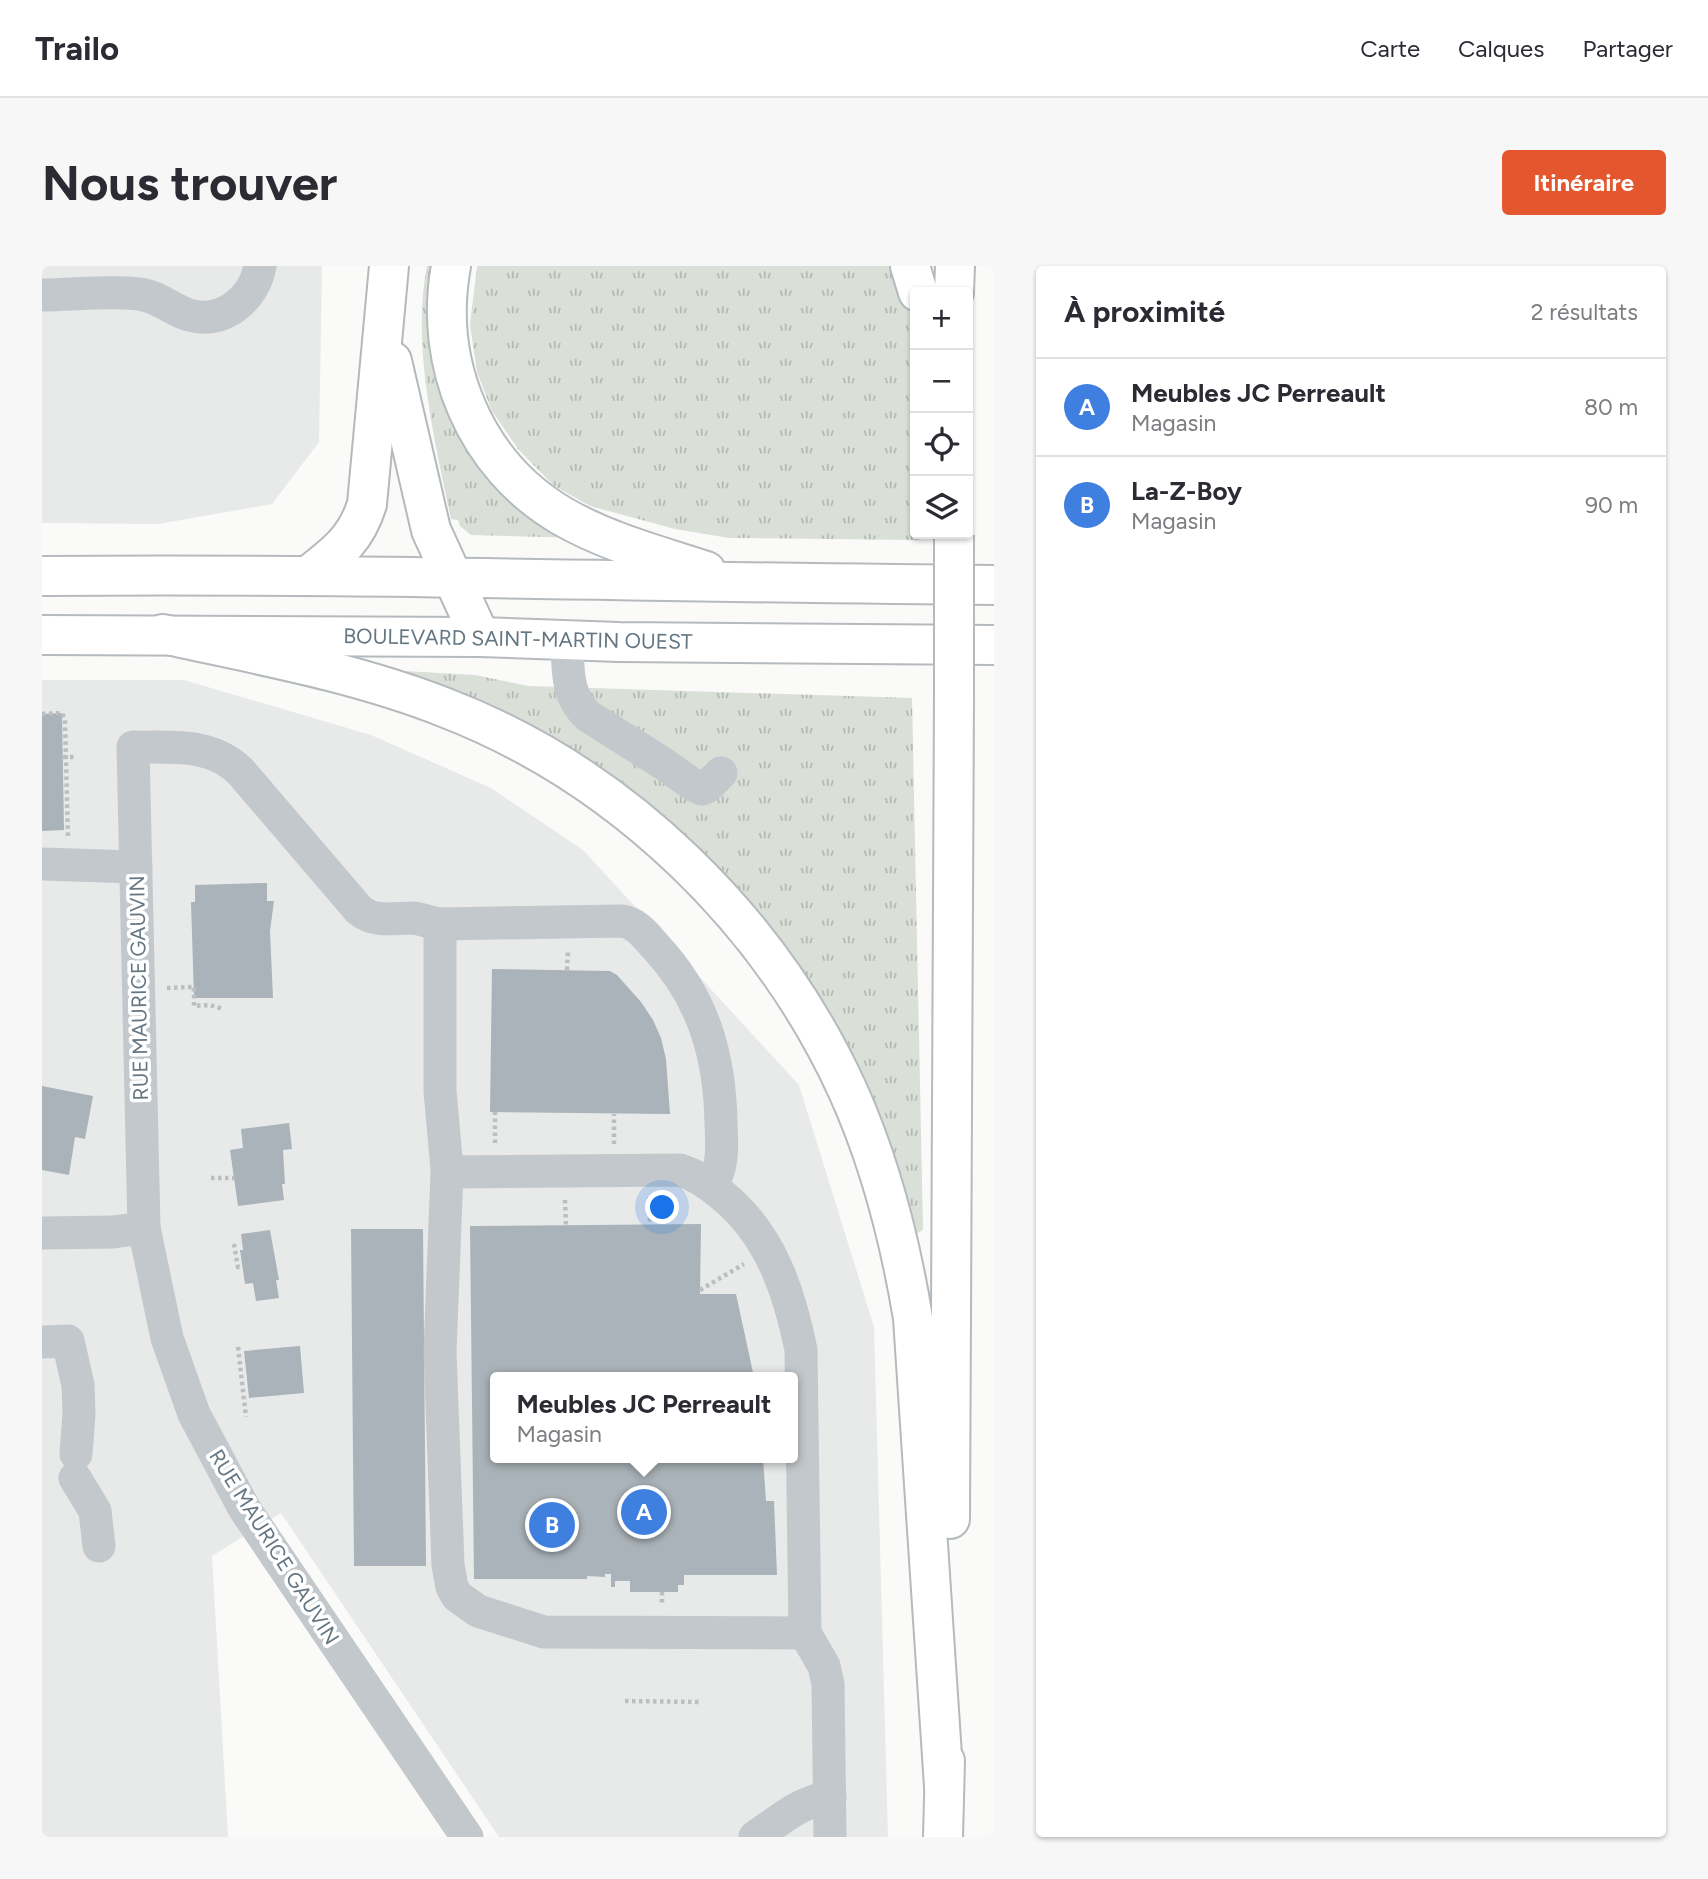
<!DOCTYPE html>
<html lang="fr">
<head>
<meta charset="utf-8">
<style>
  :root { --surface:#fff; --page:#f7f7f7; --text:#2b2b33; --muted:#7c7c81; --line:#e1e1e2; --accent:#e4572e }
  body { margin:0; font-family:Figtree,sans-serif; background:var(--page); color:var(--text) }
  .controls { position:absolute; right:21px; top:21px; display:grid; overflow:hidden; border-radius:7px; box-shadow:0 2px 5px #0004 }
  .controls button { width:63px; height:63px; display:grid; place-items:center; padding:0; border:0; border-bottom:2px solid var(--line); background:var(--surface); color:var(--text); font:35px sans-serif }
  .you { position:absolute; left:621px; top:942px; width:24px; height:24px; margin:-18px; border:5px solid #fff; border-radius:50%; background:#1a73e8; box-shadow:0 0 0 10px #1a73e833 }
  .badge { display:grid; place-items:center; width:46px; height:46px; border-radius:50%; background:var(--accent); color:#fff; font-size:23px; font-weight:700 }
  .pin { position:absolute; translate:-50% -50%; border:4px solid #fff; box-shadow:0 2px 7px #0006 }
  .popup { position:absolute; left:448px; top:1106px; width:308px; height:91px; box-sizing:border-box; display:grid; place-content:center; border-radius:7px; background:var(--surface); filter:drop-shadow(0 2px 5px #0005); font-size:23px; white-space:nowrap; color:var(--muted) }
  .popup b { font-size:26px; color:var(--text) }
  .popup::after { content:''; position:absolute; left:50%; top:100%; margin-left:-14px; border:14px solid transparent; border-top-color:var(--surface) }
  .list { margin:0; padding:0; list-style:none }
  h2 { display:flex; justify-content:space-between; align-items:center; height:91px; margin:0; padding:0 28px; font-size:30px }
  h2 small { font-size:23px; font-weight:400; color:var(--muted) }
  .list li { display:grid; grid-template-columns:46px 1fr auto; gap:21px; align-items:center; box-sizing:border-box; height:98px; padding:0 28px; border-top:2px solid var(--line) }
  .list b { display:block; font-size:26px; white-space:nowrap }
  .list p { margin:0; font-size:23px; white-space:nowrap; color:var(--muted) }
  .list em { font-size:23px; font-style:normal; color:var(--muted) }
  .icon { flex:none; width:38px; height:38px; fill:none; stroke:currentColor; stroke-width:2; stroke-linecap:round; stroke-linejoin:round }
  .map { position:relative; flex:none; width:952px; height:1571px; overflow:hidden; border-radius:7px }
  header { display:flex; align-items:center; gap:42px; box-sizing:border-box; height:98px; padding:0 35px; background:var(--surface); border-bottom:2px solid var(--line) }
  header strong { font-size:33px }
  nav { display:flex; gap:38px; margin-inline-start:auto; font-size:24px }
  .intro { display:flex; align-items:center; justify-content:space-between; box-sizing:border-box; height:168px; padding:0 42px }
  h1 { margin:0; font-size:49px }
  .button { padding:18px 32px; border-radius:7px; background:var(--accent); color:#fff; font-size:24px; font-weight:700 }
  main { display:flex; gap:42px; padding:0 42px }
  aside { flex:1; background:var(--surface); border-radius:7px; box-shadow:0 2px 5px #0004 }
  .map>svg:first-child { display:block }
  .built { fill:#e8e9e9; fill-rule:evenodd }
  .grass { fill:url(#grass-tufts) }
  .building { fill:#aab3b9 }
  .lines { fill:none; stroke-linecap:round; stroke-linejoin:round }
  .major-casing { stroke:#b5babe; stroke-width:42 }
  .highway-casing { stroke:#b4b9bd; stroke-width:42 }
  .path { stroke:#bbbfc2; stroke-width:4.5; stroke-dasharray:3.5 3.5; stroke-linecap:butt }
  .minor { stroke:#c3c8cc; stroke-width:33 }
  .major { stroke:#fff; stroke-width:38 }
  .highway { stroke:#fff; stroke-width:38 }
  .major-bridge-casing { stroke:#b5babe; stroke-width:42; stroke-linecap:butt }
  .major-bridge { stroke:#fff; stroke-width:38 }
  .labels { text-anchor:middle; stroke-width:7; stroke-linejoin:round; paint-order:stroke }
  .street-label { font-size:21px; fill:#657683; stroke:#fff }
</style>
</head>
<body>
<header>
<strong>Trailo</strong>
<nav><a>Carte</a><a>Calques</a><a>Partager</a></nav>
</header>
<div class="intro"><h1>Nous trouver</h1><a class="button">Itinéraire</a></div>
<main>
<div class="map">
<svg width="952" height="1571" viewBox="0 0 952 1571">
  <defs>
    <pattern id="grass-tufts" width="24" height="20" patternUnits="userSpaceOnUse" patternTransform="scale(1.75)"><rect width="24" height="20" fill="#dadfd7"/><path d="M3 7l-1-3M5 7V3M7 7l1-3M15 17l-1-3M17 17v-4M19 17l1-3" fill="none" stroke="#b4b9b4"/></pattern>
  </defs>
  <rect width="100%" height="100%" fill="#fafaf8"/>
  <g class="built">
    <path d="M0,0h280l-3,176 -47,62 -114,20 -116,-1z"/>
    <path d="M0,414h142l187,55 120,53 92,62 216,235 75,242 14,510h-389l-218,-324 -69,43 16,281h-186zM453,1111h298v81h-298z"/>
  </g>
  <g class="grass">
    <path d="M385,0h10l5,108 138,164 -109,-3 -11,-9 -2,-6 -7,-1c-16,-77 -40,-175 -24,-253z"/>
    <path d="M435,0h424l14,55v213h5v6l-191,-2 -54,-9 -85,-23 -37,-21 -35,-36 -26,-38 -15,-39 -7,-47z"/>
    <path d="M362,405l71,4 53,11 384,12 11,532 -13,7 -187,-357 -320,-202z"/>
  </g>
  <g class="building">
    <path d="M20,447l2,117 -22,1v-117z"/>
    <path d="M225,617v18h7l-4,30 3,67h-79l-3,-96h4v-17z"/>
    <path d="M450,703l118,2 7,4 24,27 12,18 8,18 5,21 4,55 -180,-2z"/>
    <path d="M0,820l51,10 -8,43 -10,-2 -6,38 -27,-5z"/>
    <path d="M247,857l3,26 -9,1 2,34h-3l2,16 -46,6 -8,-56 13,-2 -2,-19z"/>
    <path d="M659,958l-1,70h36l18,83h-259v81h268l3,43h8l3,74h-93v10h-6v7h-48v-11h-15v6h-4v-13h-6v3l-18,-1v3h-113l-4,-353z"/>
    <path d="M309,963h72l3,337h-72z"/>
    <path d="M228,964l9,50h-3l3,18 -23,3 -3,-18 -8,1 -5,-34h3l-2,-16z"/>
    <path d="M258,1080l4,47 -55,5 -5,-47z"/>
  </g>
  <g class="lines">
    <g class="major-casing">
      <g id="major">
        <path d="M409,0c-18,98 24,199 111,250 45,26 95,39 144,55"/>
        <path d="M868,0l8,26"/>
        <path d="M0,310c317,-3 635,7 952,9"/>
        <path d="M121,368c95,21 192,38 283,74 176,68 324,212 402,383 33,73 52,149 65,227l31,468"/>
        <path d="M0,369l438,2 139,5 375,3"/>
        <path d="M908,1253l4,-824"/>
        <path d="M901,1571l2,-76"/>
      </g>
    </g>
    <g class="highway-casing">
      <g id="highway">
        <path d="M912,26l1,-26"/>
        <path d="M350,95l39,169 49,107"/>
        <path d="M266,310c28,-22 48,-36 59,-72l22,-238"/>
      </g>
    </g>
    <g class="path">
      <path d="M0,448l20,-1 3,7 3,119"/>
      <path d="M21,491h11"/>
      <path d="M525,704l1,-20"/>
      <path d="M125,722l27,-1v19l16,-1 13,4"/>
      <path d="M453,877v-31"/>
      <path d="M572,878v-30"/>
      <path d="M169,912h23"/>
      <path d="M607,931l1,27"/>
      <path d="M523,934l1,25"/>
      <path d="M192,978l4,23 4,-1"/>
      <path d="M658,1024l44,-26"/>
      <path d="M196,1081l8,70"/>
      <path d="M620,1326v12"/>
      <path d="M583,1435l76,1"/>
    </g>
    <g class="minor">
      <path d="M0,29c32,0 66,-5 97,-1 19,2 33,16 50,21 34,10 65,-16 71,-49"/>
      <path d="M525,375c1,28 -1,55 21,75l76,48 31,22 7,3 5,-2 14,-14"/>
      <path d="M0,598l94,3"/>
      <path d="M398,658v167l7,78v3l-7,180 8,213 4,22 5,9 21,15 66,21 261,1 -4,-283c-12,-60 -31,-116 -79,-155 -13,-11 -26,-20 -42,-25l-233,2"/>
      <path d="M0,967l71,-1 31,-4"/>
      <path d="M0,1076l26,-1 10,44 1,29 -3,40"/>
      <path d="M33,1212l20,33 4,35"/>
      <path d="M763,1367l19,33 4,18 2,153"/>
      <path d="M425,1571l-223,-329 -50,-94 -27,-76 -23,-110 -11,-481c39,1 78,-5 108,25l118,138c16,13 35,8 54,8 9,1 18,5 27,6l181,-3c15,1 25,15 34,25 48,51 65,109 66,178 1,21 3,43 -10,62"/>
      <path d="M713,1571c24,-16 46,-36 75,-40"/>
    </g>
    <use href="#major" class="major"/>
    <use href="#highway" class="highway"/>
    <g class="major-bridge-casing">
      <path id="major-bridge" d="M912,269v160"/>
    </g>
    <use href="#major-bridge" class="major-bridge"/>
  </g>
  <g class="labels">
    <g class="street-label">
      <text transform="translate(476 373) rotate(1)" y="7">BOULEVARD SAINT-MARTIN OUEST</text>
      <text transform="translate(97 722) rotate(-91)" y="7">RUE MAURICE GAUVIN</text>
      <text transform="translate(232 1281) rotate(58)" y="7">RUE MAURICE GAUVIN</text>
    </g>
  </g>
</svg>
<div class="controls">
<button>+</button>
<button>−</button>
<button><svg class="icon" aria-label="locate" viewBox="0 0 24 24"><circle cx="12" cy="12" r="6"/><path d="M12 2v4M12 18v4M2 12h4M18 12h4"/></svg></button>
<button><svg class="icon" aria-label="layers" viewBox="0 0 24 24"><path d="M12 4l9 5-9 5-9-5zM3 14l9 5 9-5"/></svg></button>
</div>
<div class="you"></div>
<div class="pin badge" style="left:602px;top:1246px;background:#3f7fe0">A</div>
<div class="popup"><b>Meubles JC Perreault</b>Magasin</div>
<div class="pin badge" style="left:510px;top:1259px;background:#3f7fe0">B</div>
</div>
<aside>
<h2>À proximité<small>2 résultats</small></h2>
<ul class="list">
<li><span class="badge" style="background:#3f7fe0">A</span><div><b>Meubles JC Perreault</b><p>Magasin</p></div><em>80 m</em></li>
<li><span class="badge" style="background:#3f7fe0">B</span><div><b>La-Z-Boy</b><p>Magasin</p></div><em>90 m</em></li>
</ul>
</aside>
</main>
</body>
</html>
